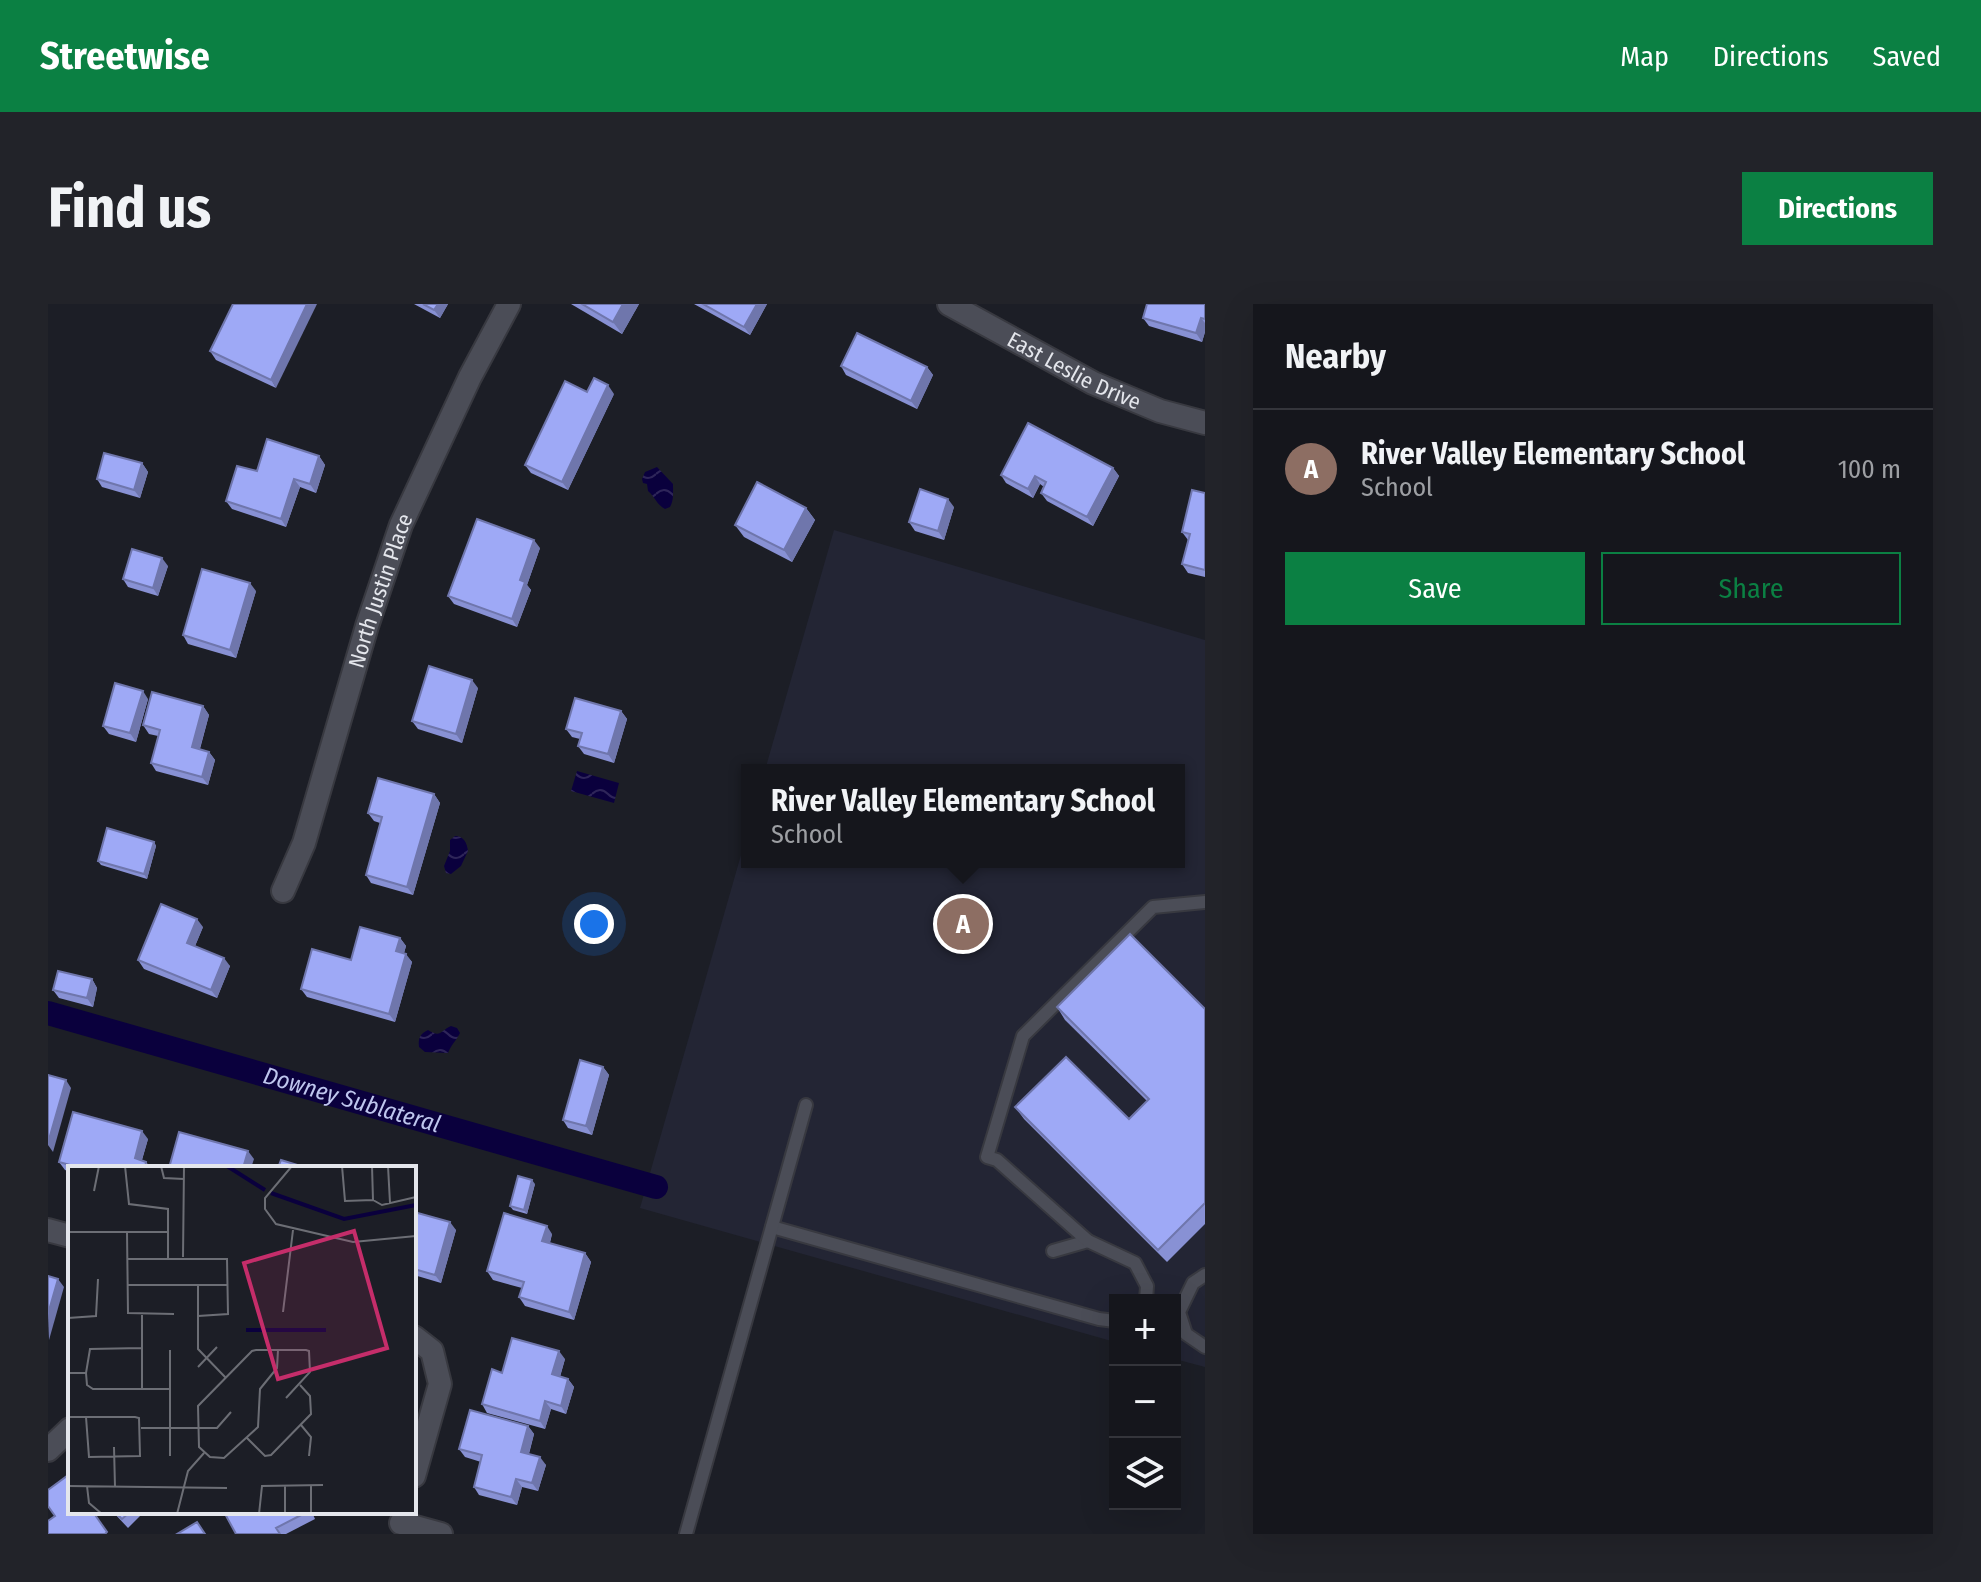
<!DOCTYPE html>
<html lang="en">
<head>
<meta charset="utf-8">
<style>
  :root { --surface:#15161c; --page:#222329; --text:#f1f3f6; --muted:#9d9fa3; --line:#34353b; --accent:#0b8043 }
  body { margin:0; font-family:"Fira Sans Condensed",sans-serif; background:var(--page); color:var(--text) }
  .controls { position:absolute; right:24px; bottom:24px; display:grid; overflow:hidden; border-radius:0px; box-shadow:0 8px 32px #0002 }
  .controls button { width:72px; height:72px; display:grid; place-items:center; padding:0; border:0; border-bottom:2px solid var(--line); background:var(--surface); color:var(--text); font:40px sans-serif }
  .you { position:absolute; left:546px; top:620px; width:28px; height:28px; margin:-20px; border:6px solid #fff; border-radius:50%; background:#1a73e8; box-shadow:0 0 0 12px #1a73e833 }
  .badge { display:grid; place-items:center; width:52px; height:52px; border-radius:50%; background:var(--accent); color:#fff; font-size:26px; font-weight:700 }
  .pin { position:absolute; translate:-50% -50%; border:4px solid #fff; box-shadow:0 2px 8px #0006 }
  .popup { position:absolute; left:693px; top:460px; width:444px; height:104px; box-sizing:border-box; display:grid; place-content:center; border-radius:0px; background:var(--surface); filter:drop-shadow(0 2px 6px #0005); font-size:26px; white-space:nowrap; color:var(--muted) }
  .popup b { font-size:30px; color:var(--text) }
  .popup::after { content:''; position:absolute; left:50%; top:100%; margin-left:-16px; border:16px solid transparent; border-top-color:var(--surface) }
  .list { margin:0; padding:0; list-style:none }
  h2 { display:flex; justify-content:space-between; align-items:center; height:104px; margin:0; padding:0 32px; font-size:34px }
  h2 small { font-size:26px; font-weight:400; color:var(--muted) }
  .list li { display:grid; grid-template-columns:52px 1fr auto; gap:24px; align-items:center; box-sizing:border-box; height:120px; padding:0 32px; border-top:2px solid var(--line) }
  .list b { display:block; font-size:30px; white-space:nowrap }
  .list p { margin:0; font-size:26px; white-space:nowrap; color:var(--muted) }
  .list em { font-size:26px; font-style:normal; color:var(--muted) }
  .actions { display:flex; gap:16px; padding:24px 32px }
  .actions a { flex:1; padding:18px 0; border:2px solid var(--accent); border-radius:0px; text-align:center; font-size:28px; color:var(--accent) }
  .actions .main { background:var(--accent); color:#fff }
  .icon { flex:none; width:44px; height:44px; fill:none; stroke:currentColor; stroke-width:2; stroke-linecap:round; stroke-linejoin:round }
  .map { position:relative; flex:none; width:1157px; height:1230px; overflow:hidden; border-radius:0px }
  header { display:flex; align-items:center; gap:48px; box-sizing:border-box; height:112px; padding:0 40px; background:var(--accent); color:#fff }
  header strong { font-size:38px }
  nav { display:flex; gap:44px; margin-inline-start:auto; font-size:28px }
  .intro { display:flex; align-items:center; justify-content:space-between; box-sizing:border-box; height:192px; padding:0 48px }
  h1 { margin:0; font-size:56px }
  .button { padding:20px 36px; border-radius:0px; background:var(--accent); color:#fff; font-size:28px; font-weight:700 }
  main { display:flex; gap:48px; padding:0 48px }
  aside { flex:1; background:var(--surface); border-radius:0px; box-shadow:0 8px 32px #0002 }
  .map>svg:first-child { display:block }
  .built { fill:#232534 }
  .water { fill:url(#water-waves) }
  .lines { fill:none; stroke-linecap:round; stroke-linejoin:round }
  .canal { stroke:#0a003d; stroke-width:24 }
  .service-casing { stroke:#383940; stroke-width:16 }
  .minor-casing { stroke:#383940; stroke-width:26 }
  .service { stroke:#4b4d57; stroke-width:12 }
  .minor { stroke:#4b4d57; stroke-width:22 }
  .wall { fill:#8891d4 }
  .shaded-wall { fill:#6f76ac }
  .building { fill:#9ea9f6; stroke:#6f76ac; stroke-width:2 }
  .labels { text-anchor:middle; stroke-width:8; stroke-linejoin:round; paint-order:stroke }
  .street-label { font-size:22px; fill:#e4e6ec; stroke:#13141c }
  .water-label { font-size:24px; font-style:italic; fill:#bfc6ee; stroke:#13141c }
  .inset-river { fill:none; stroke:#0a003d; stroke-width:4 }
  .inset-road { fill:none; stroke:#6c6e75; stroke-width:2 }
  .view { fill:#c52d6a; fill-opacity:0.15; stroke:#c52d6a; stroke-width:4 }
  .inset-edge { fill:none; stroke:#e4e6ec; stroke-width:4 }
</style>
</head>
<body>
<header>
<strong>Streetwise</strong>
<nav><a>Map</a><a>Directions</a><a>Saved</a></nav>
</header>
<div class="intro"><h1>Find us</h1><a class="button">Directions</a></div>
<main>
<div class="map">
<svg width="1157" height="1230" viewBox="0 0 1157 1230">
  <defs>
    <pattern id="water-waves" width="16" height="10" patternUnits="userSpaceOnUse" patternTransform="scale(2)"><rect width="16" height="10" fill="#0a003d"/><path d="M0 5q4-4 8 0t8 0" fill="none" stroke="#2e2559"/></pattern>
  </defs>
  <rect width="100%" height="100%" fill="#1c1e26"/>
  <path class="built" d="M786,226l371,110v727l-30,-8v-59h-60v42l-475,-134 107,-374v28h432v-92h-414z"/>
  <g class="water">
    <path d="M609,163l16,17c0,7 1,17 -3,23l-5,2c-8,-4 -10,-12 -17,-18l-1,-7 -4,-1 -1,-4 3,-7z"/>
    <path d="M529,467l42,12 -5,20 -43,-12z"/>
    <path d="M407,532c9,0 12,7 13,15l-7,15 -10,8 -5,-1 -2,-7 6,-15v-11z"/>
    <path d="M403,722l6,2 3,5c-4,8 -9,12 -12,20l-23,-1 -6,-5c-1,-9 1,-13 9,-17 13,8 12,1 23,-4z"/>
  </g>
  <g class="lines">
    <path class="canal" id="s1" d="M0,709l608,174"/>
    <g class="service-casing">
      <g id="service">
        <path d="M724,923l327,92 16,2"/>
        <path d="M1005,947l35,-10"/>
        <path d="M1157,971l-12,8 -14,29 7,22 19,13"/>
        <path d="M1098,996l1,-14 -12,-23 -47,-22 -91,-81 -10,-3 36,-121 130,-129 52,-5"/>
        <path d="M638,1230l120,-429"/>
      </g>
    </g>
    <g class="minor-casing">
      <g id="minor">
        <path id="s2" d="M901,0l144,79 67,28 45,12"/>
        <path id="s3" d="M235,587l21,-48 63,-217 34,-101 69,-148 39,-73"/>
        <path d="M0,926l22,6"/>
        <path d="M366,1033l18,14 8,33 -26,92"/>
        <path d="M0,1146l22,-21"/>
        <path d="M353,1219l40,11"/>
      </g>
    </g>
    <use href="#service" class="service"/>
    <use href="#minor" class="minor"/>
  </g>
  <g class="wall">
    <path d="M185,0l43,84 -60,-28 -6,-9z"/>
    <path d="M366,0h34l-8,14z"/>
    <path d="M523,0h68l-17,30z"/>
    <path d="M646,0h73l-17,31z"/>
    <path d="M1157,0v28l-3,10 -53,-16 -6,-8z"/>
    <path d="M793,62l86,1 6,8 -16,34 -71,-34z"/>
    <path d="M566,90l-46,96 -37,-17 -6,-8z"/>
    <path d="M271,152l6,9 -9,28 -16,-6 -14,40 -54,-18 -6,-8 31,-30z"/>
    <path d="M94,159l6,9 -8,26 -38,-11 -5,-8z"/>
    <path d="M1065,164l6,8 -26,50 -46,-25 -6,-8 3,-6 -4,-3 -7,14 -27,-15 -5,-8z"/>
    <path d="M1157,189v84l-17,-4 -6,-9 6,-24 -6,-8z"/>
    <path d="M906,203l-10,33 -29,-9 -6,-9z"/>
    <path d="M758,204l9,12 -23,42 -48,-25 -9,-12z"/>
    <path d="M492,244l-13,37 4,5 -14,37 -63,-23 -6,-8z"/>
    <path d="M120,262l-10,30 -30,-9 -5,-8z"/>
    <path d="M208,287l-20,67 -48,-14 -5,-9z"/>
    <path d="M430,384l-16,55 -44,-14 -6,-8z"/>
    <path d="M100,395l-12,43 -27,-8 -6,-8z"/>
    <path d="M155,402l6,9 -9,34 9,3 6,8 -7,25 -52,-14 -5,-8 7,-27 -9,-2 -6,-9z"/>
    <path d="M573,407l6,8 -13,44 -30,-9 -6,-8 2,-7 -8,-2 -6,-8z"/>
    <path d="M386,490l6,9 -27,92 -42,-12 -5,-8 14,-52 -6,-2 -6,-8z"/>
    <path d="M106,538l2,4 -9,33 -46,-14 -3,-4z"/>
    <path d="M155,623l-8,19 35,20 -13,32 -73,-29 -6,-9z"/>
    <path d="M352,634l6,8 -2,7 8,9 -17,60 -88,-25 -6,-8 50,-29z"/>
    <path d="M44,675l5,9 -4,19 -34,-9 -6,-8z"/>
    <path d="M1009,703l148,2v215l-38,38 -143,-143 -9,-12 114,12 18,-18 -82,-81z"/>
    <path d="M555,763l6,8 -17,60 -24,-7 -5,-8z"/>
    <path d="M100,835l-6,21 4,2 5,6h-81v4l-5,-2 -6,-8z"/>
    <path d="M487,880l-8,30 -14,-4 -3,-4z"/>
    <path d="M366,908l42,18 -15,53 -27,-8z"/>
    <path d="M504,930l-2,9 35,10 6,9 -17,58 -49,-14 -6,-9 3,-9 -29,-8 -6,-9z"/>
    <path d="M517,1055l-5,18 8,2 6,8 -8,27 -15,-5 -6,20 -58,-16 -5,-9 20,-31z"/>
    <path d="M480,1122l6,8 -5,20 17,11 -8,26 -16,-4 -5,18 -38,-10 -5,-8 7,-25 -16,-5 -6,-8z"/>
    <path d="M65,1208h31l-16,16z"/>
    <path d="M176,1208h88l3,7 -29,15h-50z"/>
  </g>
  <g class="shaded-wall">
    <path d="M259,0h10l-41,84 -5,-8z"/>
    <path d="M390,0h10l-8,14 -6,-8z"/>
    <path d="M575,0h16l-17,30 -9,-12z"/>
    <path d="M709,0h10l-17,31 -6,-8z"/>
    <path d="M1153,14l4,5v9l-3,10 -6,-9z"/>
    <path d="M879,63l6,8 -16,34 -6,-8z"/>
    <path d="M560,81l6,9 -46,96 -6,-8z"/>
    <path d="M271,152l6,9 -9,28 -6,-9z"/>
    <path d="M94,159l6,9 -8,26 -6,-8z"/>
    <path d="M1065,164l6,8 -26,50 -6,-9z"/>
    <path d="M987,172l5,8 -7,14 -5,-9z"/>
    <path d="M246,175l6,8 -14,40 -5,-8z"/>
    <path d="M900,195l6,8 -10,33 -6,-9z"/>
    <path d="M758,204l9,12 -23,42 -8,-12z"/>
    <path d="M486,236l6,8 -13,37 4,5 -14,37 -5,-8 8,-39z"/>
    <path d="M114,254l6,8 -10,30 -5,-8z"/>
    <path d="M202,279l6,8 -20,67 -6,-8z"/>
    <path d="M424,376l6,8 -16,55 -6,-9z"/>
    <path d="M95,387l5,8 -12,43 -6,-9z"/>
    <path d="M155,402l6,9 -11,40 -6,-8z"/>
    <path d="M573,407l6,8 -13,44 -6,-9z"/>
    <path d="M161,448l6,8 -7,25 -6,-8z"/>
    <path d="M386,490l6,9 -27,92 -6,-8z"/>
    <path d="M106,538l2,4 -9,33 -3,-5z"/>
    <path d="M149,615l6,8 -10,24 -6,-8z"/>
    <path d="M352,634l6,8 -4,14 -6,-9z"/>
    <path d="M358,650l6,8 -17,60 -6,-8z"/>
    <path d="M176,654l6,8 -13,32 -6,-8z"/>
    <path d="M44,675l5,9 -4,19 -6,-9z"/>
    <path d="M555,763l6,8 -17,60 -6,-9z"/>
    <path d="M18,776l5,8 -18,64 -5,-7v-2z"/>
    <path d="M94,827l6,8 -8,27 -5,-8z"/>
    <path d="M200,847l6,8 -3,9h-8z"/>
    <path d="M484,876l3,4 -8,30 -3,-4z"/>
    <path d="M402,918l6,8 -15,53 -6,-8z"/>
    <path d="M499,922l5,8 -4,15 -6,-8z"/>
    <path d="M537,949l6,9 -17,58 -5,-8z"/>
    <path d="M10,975l6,8 -15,53 -1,-26z"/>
    <path d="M511,1047l6,8 -7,24 -6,-9z"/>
    <path d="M520,1075l6,8 -8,27 -5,-8z"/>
    <path d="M497,1097l6,8 -6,20 -5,-8z"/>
    <path d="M480,1122l6,8 -7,26 -6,-8z"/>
    <path d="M492,1153l6,8 -8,26 -6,-8z"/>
    <path d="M468,1175l6,8 -5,18 -6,-8z"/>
  </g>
  <g class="building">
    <path d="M185,0h74l-36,76 -61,-29z"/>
    <path d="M375,0h15l-4,6z"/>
    <path d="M534,0h41l-10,18z"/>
    <path d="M655,0h54l-13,23z"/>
    <path d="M1099,0h58v15l-4,-1 -5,15 -53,-15z"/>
    <path d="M809,29l70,34 -16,34 -70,-35z"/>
    <path d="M546,74l14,7 -46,97 -37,-17 40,-84 22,11z"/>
    <path d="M980,119l85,45 -26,49 -46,-24 5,-11 -11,-6 -7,13 -27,-14z"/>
    <path d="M219,135l52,17 -9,28 -16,-5 -13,40 -55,-18 11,-35 20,5z"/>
    <path d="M56,149l38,10 -8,27 -37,-11z"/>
    <path d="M709,178l49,26 -22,42 -49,-25z"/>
    <path d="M872,185l28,10 -10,32 -29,-9z"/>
    <path d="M1144,186l13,3v77l-23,-6 8,-30 -8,-2z"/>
    <path d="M429,215l57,21 -14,40 5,2 -13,37 -64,-23z"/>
    <path d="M84,245l30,9 -9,30 -30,-9z"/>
    <path d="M154,265l48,14 -20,67 -47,-15z"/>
    <path d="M381,362l43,14 -16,54 -44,-13z"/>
    <path d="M67,379l28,8 -13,42 -27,-7z"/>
    <path d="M104,388l51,14 -11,41 17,5 -7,25 -51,-14 9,-33 -17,-5z"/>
    <path d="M527,394l46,13 -13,43 -30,-8 4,-13 -16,-4z"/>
    <path d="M330,474l56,16 -27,93 -41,-12 16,-58 -14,-4z"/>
    <path d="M59,524l47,14 -10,32 -46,-13z"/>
    <path d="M113,600l36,15 -10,24 37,15 -13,32 -73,-30z"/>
    <path d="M312,623l40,11 -4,13 10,3 -17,60 -88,-25 11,-40 39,11z"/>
    <path d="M1082,630l75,75v194l-47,47 -143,-143 51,-50 63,62 20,-20 -92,-92z"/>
    <path d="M10,667l34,8 -5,19 -34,-8z"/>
    <path d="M532,756l23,7 -17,59 -23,-6z"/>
    <path d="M0,771l18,5 -18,63z"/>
    <path d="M25,808l69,19 -7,27 11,4 -1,6h-64l-22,-6z"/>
    <path d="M131,828l69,19 -5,17h-74z"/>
    <path d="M233,856l26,8h-29z"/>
    <path d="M470,872l14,4 -8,30 -14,-4z"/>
    <path d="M366,908l36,10 -15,53 -21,-6z"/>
    <path d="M456,909l43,13 -5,15 43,12 -16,59 -50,-15 5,-15 -37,-11z"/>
    <path d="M0,972l10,3 -10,35z"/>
    <path d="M464,1034l47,13 -7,23 16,5 -7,27 -16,-5 -5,20 -58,-17 10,-35 10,4z"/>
    <path d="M422,1106l58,16 -7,26 19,5 -8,26 -16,-4 -5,18 -37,-10 8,-32 -23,-6z"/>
    <path d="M19,1172l3,4v32h23l14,20 -2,2h-57v-13l7,-5 -7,-10v-16z"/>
    <path d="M67,1208h15l-8,7z"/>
    <path d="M176,1208h83l-31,16 4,6h-44z"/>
    <path d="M149,1218l8,12h-28z"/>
  </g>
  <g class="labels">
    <g class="street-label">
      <text dy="8" stroke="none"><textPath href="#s2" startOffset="142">East Leslie Drive</textPath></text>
      <text dy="8" stroke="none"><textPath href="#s3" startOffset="316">North Justin Place</textPath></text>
    </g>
    <g class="water-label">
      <text dy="8" stroke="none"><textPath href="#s1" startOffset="316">Downey Sublateral</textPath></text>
    </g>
  </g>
  <g transform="translate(20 862)">
    <rect width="348" height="348" fill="#1c1e26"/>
    <path class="inset-river" d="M159,0l38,24M203,27l73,26 72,-14M178,164h80"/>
    <path class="inset-road" d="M57,0l4,38 39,5v50M93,0l3,12 20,1M224,0l-27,32v11l11,15 77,18 63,-6M274,0l3,35 28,-1M304,0l1,34M320,0l2,37M26,25l5,-25M305,34l9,5 34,-8M0,66h100M59,66l1,81 46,1M115,91l1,-91M59,93h100l1,55 -30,2M1,113v39M59,119h101M130,119v64l27,28M215,146l10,-82M0,152l28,-2 2,-37M210,184l-1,18 -17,21 -2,38 -34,31 -14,-1 -11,-10 -1,-41 54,-55 4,-1h50l3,1 1,21 -24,26M130,201l19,-20M0,207h18l1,12 6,4h77M18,207l4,-24 52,-1M74,223v-74M0,251h67l4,1 1,38 -51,1 -3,-40M233,259l10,12 -2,19M73,262h76l14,-16M179,272l18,18 6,-1 40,-41 -1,-18 -10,-11M46,281l1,40M102,290v-106M0,320l159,2M19,320l2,17 13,11M217,320v28M243,320v28M109,348l11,-43 16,-18M191,348l3,-28 61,-1"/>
    <path class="view" d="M286,65l33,117 -109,31 -34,-116z"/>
    <rect width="348" height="348" class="inset-edge"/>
  </g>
</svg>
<div class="controls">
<button>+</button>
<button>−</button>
<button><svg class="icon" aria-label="layers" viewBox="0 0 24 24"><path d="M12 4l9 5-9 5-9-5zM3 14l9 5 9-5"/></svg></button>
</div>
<div class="you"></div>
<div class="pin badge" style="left:915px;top:620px;background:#8d6e63">A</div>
<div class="popup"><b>River Valley Elementary School</b>School</div>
</div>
<aside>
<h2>Nearby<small></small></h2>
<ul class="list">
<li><span class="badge" style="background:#8d6e63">A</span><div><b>River Valley Elementary School</b><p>School</p></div><em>100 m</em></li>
</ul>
<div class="actions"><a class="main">Save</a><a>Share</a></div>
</aside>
</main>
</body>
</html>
